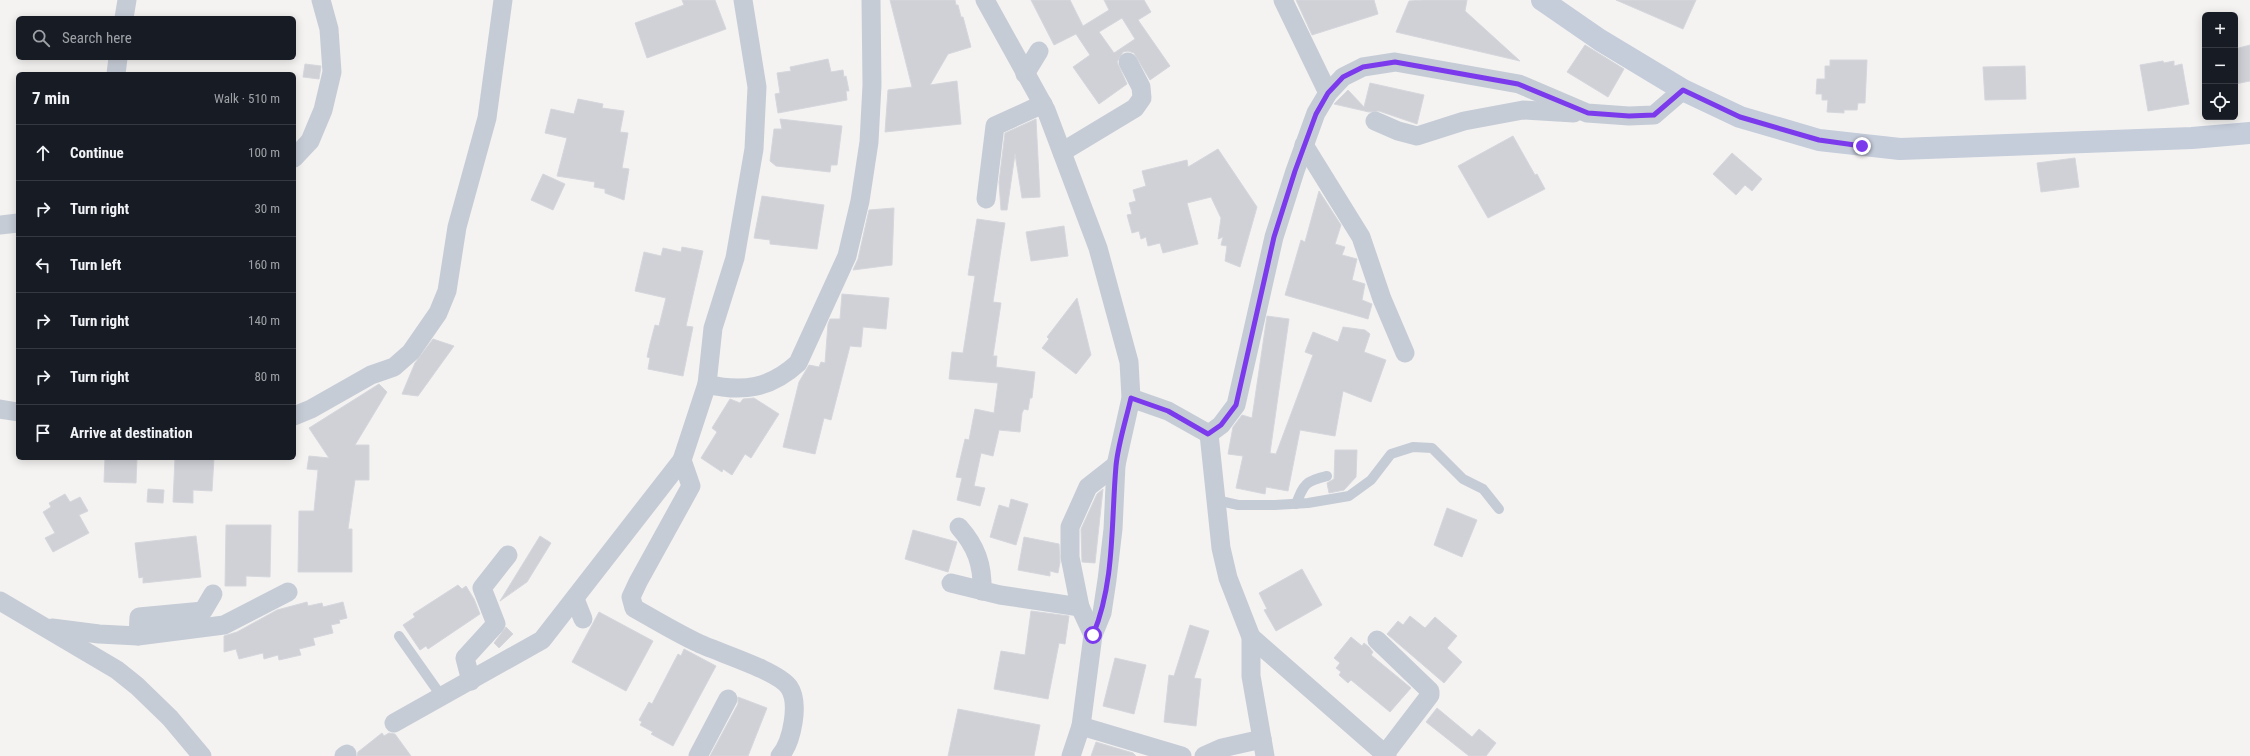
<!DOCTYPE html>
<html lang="en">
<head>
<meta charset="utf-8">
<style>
  :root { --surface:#171b24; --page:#20242c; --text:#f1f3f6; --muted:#9ea1a6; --line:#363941 }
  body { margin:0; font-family:"Roboto Condensed",sans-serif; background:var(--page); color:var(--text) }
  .controls { position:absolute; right:12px; top:12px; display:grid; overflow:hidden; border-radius:6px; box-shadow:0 2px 10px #0003 }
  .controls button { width:36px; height:36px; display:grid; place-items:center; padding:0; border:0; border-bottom:1px solid var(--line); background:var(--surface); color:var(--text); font:20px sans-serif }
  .stop { position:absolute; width:12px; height:12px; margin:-9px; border:3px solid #7c3aed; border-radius:50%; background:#fff }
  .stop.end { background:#7c3aed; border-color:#fff; box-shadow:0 1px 4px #0008 }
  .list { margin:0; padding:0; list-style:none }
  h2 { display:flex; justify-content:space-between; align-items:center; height:52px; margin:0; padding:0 16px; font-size:17px }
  h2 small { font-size:13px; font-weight:400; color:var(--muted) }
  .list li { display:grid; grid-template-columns:26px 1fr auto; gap:12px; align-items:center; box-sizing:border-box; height:56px; padding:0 16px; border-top:1px solid var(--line) }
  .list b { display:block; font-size:15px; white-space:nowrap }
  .list em { font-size:13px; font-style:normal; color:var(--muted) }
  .icon { flex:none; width:22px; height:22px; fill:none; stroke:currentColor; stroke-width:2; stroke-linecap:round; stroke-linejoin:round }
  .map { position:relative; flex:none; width:2250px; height:756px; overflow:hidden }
  .search { position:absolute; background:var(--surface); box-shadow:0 2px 10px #0003; left:16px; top:16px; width:280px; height:44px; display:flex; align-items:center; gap:10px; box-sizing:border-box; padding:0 14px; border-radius:6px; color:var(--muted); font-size:15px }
  .panel { position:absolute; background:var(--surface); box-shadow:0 2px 10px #0003; left:16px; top:72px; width:280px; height:388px; border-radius:6px }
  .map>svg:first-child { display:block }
  .building { fill:#cfd1d6; stroke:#d6d7dd; fill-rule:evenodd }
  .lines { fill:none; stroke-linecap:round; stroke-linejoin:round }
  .service { stroke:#c6ccd6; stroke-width:10 }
  .minor { stroke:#c6ccd6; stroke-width:19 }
  .secondary { stroke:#c5ccda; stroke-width:22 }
  .route { stroke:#7c3aed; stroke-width:5 }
</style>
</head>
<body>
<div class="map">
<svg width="2250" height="756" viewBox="0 0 2250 756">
  <rect width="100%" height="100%" fill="#f4f3f2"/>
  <g class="building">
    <path d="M682,0h33l11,29 -79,29 -12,-35 49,-18z"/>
    <path d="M890,0h65l1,5h2l3,12h2l8,30 -23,7 -18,31 27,-4 4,43 -76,8 3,-42 24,-3z"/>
    <path d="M1031,0h39l13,26 26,-16 -5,-10h40l7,12 -13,8 32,46 -20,14 -16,-27 -6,-2 -5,1 -6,10 10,22 -28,20 -26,-37 17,-12 -14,-21 -22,11zM1122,18l13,21 -21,14 -15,-21z"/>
    <path d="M1296,0h78l4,14 -66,21z"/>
    <path d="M1423,0h44l-2,11 55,50 -124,-29 13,-31z"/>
    <path d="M1616,0h80l-13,29z"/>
    <path d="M1585,45l39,24 -16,28 -41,-25z"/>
    <path d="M2250,45v36l-15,3v-35z"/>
    <path d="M828,59l3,13 12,-2 1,7 2,-1 3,15h-3l1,9 -69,13 -3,-19 5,-1 -3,-20 14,-2 -1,-4z"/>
    <path d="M1830,60h37l-2,43h-7l-1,7h-13v3l-17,-1 1,-12h-6v-6h-6l1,-15h8v-13h5z"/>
    <path d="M2163,61l1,2 10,-2v5l8,-2 7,40 -41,7 -8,-46z"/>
    <path d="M305,64l16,2 -2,13 -16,-2z"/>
    <path d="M2025,66l1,33 -41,1 -2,-33z"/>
    <path d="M1370,83l54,12 -7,29 -38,-13 -10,1 -35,-8 14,-14 16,17z"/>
    <path d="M578,99l25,5 -1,4 22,3 -4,21 8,1 -6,35 7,1 -5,31 -19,-7v-4l-11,-2 1,-5 -38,-6 10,-38 -22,-5 6,-24 23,5z"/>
    <path d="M780,119l62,7 -5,39h-6l-1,7 -54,-6 -6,-5 4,-32h8z"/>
    <path d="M1036,119l4,78 -18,1 -7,-44 -8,56h-6l-2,-28 6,-49z"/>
    <path d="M1513,136l22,39 2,-1 8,15 -57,29 -30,-52z"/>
    <path d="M1218,149l39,58 -17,60 -15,-6 2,-15 -6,-1 2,-8 -5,2 3,-21 -10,-21 -24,6 11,41 -35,9 -3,-10 -12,3 -2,-9 -5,2 -2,-8 -7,2 -5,-18 5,-1 -3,-11 7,-2 -3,-11 13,-4 -4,-15 45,-11 1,7z"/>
    <path d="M1732,153l30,26 -10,12 -7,-6 -9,10 -23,-21z"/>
    <path d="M2075,158l4,29 -38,5 -4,-29z"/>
    <path d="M543,174l22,10 -12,26 -22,-10z"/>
    <path d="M1319,191l22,34 -6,19 10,3 -3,8 15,4 -5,21 13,4 -3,16 10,4 -4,15 -83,-24 16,-55 4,2z"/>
    <path d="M762,196l62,9 -7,44 -47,-5v-4l-16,-2z"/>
    <path d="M894,208l-2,57 -39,5 5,-11 11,-49z"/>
    <path d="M977,219l28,4 -12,79 8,1 -8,53h4l-1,11 39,5 -3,26h-2l-2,12 -4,-1 -2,4 -2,19 -21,-2 -6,26 -12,-3 -7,33 11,2 -5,18 -23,-6 5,-22 -6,-1 9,-38 4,1 6,-31 19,4 4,-30 -49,-4 3,-27 11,1 12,-77 -7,-1z"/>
    <path d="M1064,226l4,30 -37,5 -5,-29z"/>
    <path d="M682,247l21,4 -17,75 7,1 -10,49 -35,-7 2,-11 -3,-1 3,-13 5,-19 4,1 7,-28 -31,-7 9,-39 17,4 2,-8 18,4z"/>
    <path d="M842,294l47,4 -3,31 -23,-2 -2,20 -11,-1 -19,74 -7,-2 -9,36 -32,-7 16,-65 10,-17 10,2 2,-5 4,1 3,-39 2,-5h10z"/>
    <path d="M1077,298l14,57 -15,19 -34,-26 7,-9 -2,-2z"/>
    <path d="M1267,316l22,3 -19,134 6,1 37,-99 -8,-3 8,-20 25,10 5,-15 22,3 5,4 -6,18 22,8 -15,42 -28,-11 -8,45 -35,-6 -12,61 -22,-4 -1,7 -29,-6 7,-32 -15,-2 5,-27 9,-12 10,3z"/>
    <path d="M433,339l21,7 -36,50 -16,-2 13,-31z"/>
    <path d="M379,384l8,8 -32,53h14v35h-14l-7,49h4v43h-54l1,-61h15l4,-41 -11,-1 2,-13 20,2 -20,-30z"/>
    <path d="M754,398l25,16 -28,44 -6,-4 -13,21 -9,-6 -1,3 -21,-14 16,-26 -5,-4 18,-29 10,4 3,-4z"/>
    <path d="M1335,450h22l-1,27 -12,13 -15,3 -2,-10 7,-4z"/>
    <path d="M105,458h32l-1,25 -32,-1z"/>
    <path d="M175,458h39l-2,33 -19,-1v13l-20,-1z"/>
    <path d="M148,489l16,1 -1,13 -16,-1z"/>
    <path d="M1103,489l-8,74 -13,-1 -1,-33 16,-35z"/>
    <path d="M65,494l5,8 10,-5 8,14 -9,4 10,18 -36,19 -8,-14 10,-5 -12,-21 8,-5 -2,-4z"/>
    <path d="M1011,499l17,5 -12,41 -26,-8 9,-32 10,3z"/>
    <path d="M1447,508l30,12 -15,37 -28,-12z"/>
    <path d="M226,525h45l-1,52 -24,-1v10h-21z"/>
    <path d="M913,530l44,12 -9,30 -43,-13z"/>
    <path d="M196,536l5,41 -58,6v-6l-4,1 -4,-35z"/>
    <path d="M540,536l11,7 -24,39 -27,19z"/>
    <path d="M1024,537l35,7 1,18 -2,11 -8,-2v5l-32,-6z"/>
    <path d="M1302,569l20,36 -46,26 -12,-21 3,-1 -8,-16z"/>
    <path d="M458,585l4,4 4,-3 8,13 6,15 -52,35 -2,-3 -6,4 -17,-25 12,-8 -2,-3z"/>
    <path d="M307,602l1,4 14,-3 1,4 20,-5 4,16 -8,2 1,3 -9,2 2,8 -20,5 2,7 -16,4 2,6 -22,5 -1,-5 -14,4 -1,-6 -24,6 -3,-10 -12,3v-16l13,-4 40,-22z"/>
    <path d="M1031,611l38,5 -4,28 -6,-1 -11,56 -54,-10 7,-38 24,4z"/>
    <path d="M599,612l54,29 -27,50 -54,-29z"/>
    <path d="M1410,616l15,12 10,-11 22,19 -10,12 15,14 -18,21 -57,-49 11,-13 5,4z"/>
    <path d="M1190,625l19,6 -15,47 7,1 -5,47 -32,-4 5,-47 5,1z"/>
    <path d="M506,627l7,7 -14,14 -5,-5z"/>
    <path d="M1351,637l11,9 2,-3 5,4 4,5 -2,3 40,33 -21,24 -39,-32 -3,3 -9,-8 2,-3 -5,-4 4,-5 -6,-5z"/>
    <path d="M684,649l32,17 -43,80 -22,-12 2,-2 -13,-7 2,-3 -3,-2 10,-18 3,2 26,-50 3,2z"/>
    <path d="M1115,658l31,7 -12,49 -31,-8z"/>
    <path d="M738,697l29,11 -19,48h-38l28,-52z"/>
    <path d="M1437,708l35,29 7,-8 17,14 -10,13h-17l-43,-34z"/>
    <path d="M958,709l82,16 -6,31h-86z"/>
    <path d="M382,733l2,3 5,-3 6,1 16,22h-54l1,-4z"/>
    <path d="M1096,742l37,11 3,3h-45z"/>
  </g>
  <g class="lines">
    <g class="service">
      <path d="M1216,500l22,5h37l33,-2 41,-7 22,-16 20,-26 22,-7 19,1 31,31 20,10 16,20"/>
      <path d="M1296,504c8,-20 9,-23 31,-28"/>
      <path d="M399,636l43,61"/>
    </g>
    <g class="minor">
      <path d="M743,0l14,87 -3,62 -19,109 -22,70 -6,56c36,9 64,4 91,-21l49,-107 13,-55 9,-59 3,-57 -1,-85"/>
      <path d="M985,0l61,110 52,138 31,114 2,36 -15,67 -3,64 -6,51 -5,33 -9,22 -12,91 -10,30"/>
      <path d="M1283,0l45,93"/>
      <path d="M124,18l3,-18"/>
      <path d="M116,74l2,-16"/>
      <path d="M1025,74l14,-23"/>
      <path d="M1375,121l23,10 19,5 47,-15 59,-11 51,3"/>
      <path d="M1304,145l57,92 21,62 23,54"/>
      <path d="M1062,152l73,-44 7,-10 -1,-11 -13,-25"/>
      <path d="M294,158l16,-17 13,-31 9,-38 -3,-43 -8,-29"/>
      <path d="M986,199l9,-73 48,-22"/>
      <path d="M0,225l18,-2"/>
      <path d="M1131,398l37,13 41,23"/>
      <path d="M0,409l18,3"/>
      <path d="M294,416l17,-7 60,-34 23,-8 17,-15 27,-39 9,-22 10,-64 30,-109 16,-118"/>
      <path d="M1209,434l12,-9 15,-20 38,-168 21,-66 21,-58 12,-20 15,-16 20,-10 32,-5 124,22 68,29 42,3 25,-1 29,-25"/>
      <path d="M1209,434l12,114 7,30 23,59v39l14,80"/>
      <path d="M682,460l9,26 -53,96 -7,15 3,11c21,12 41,24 62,34 20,10 81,28 93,45 11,16 3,55 -9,69"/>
      <path d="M959,527c17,19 24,38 23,64"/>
      <path d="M951,583l49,12 80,12"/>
      <path d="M575,599l8,20"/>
      <path d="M0,601l117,69 20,16 33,32 32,38"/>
      <path d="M52,628l47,6 39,2 86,-11 64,-33"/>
      <path d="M1093,635l-13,-28 -10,-50v-30l18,-40 28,-22"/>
      <path d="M138,636l1,-19 64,-6 10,-17"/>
      <path d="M1251,637l136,119"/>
      <path d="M1377,640l53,51v4l-45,59"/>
      <path d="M471,681l-6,-23 31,-34 -14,-36 26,-33"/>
      <path d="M394,723l148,-83 140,-180 25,-76"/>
      <path d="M1081,726l101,30"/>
      <path d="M344,756l3,-2"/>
      <path d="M698,756l30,-57"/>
      <path d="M1204,756l18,-8 40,-9"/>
    </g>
    <path class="secondary" d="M1542,0l58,40 83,50 57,27 79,23 81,9 292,-11 58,-5"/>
  </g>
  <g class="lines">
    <path class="route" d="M1093,635c22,-53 18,-112 23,-169 2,-22 10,-46 15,-68l37,13 40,23 13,-9 15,-20 38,-168 21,-66 21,-57 12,-21 15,-16 20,-10 32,-5 123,22 70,29 41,3 25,-1 29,-25 57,27 79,23 43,6"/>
  </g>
</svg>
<div class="controls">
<button>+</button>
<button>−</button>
<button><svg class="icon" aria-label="locate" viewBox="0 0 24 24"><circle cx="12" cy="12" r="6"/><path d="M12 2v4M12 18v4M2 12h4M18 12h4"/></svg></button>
</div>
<div class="stop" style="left:1093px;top:635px"></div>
<div class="stop end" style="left:1862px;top:146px"></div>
<div class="search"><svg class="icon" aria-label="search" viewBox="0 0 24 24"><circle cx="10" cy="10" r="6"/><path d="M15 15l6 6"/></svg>Search here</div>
<section class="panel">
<h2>7 min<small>Walk · 510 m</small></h2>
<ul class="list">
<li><svg class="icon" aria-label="ahead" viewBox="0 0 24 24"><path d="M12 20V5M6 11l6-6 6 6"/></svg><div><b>Continue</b></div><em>100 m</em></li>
<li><svg class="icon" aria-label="right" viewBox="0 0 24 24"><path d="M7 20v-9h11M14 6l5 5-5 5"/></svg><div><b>Turn right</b></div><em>30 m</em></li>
<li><svg class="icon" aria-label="left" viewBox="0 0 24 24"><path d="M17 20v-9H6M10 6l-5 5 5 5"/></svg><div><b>Turn left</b></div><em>160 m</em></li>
<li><svg class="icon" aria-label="right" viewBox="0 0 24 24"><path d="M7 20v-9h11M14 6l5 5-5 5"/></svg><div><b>Turn right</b></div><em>140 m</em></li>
<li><svg class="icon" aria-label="right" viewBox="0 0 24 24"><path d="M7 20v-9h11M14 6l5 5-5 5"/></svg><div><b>Turn right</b></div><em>80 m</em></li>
<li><svg class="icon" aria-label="arrive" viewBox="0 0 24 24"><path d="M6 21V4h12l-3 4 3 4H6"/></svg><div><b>Arrive at destination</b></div></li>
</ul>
</section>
</div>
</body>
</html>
